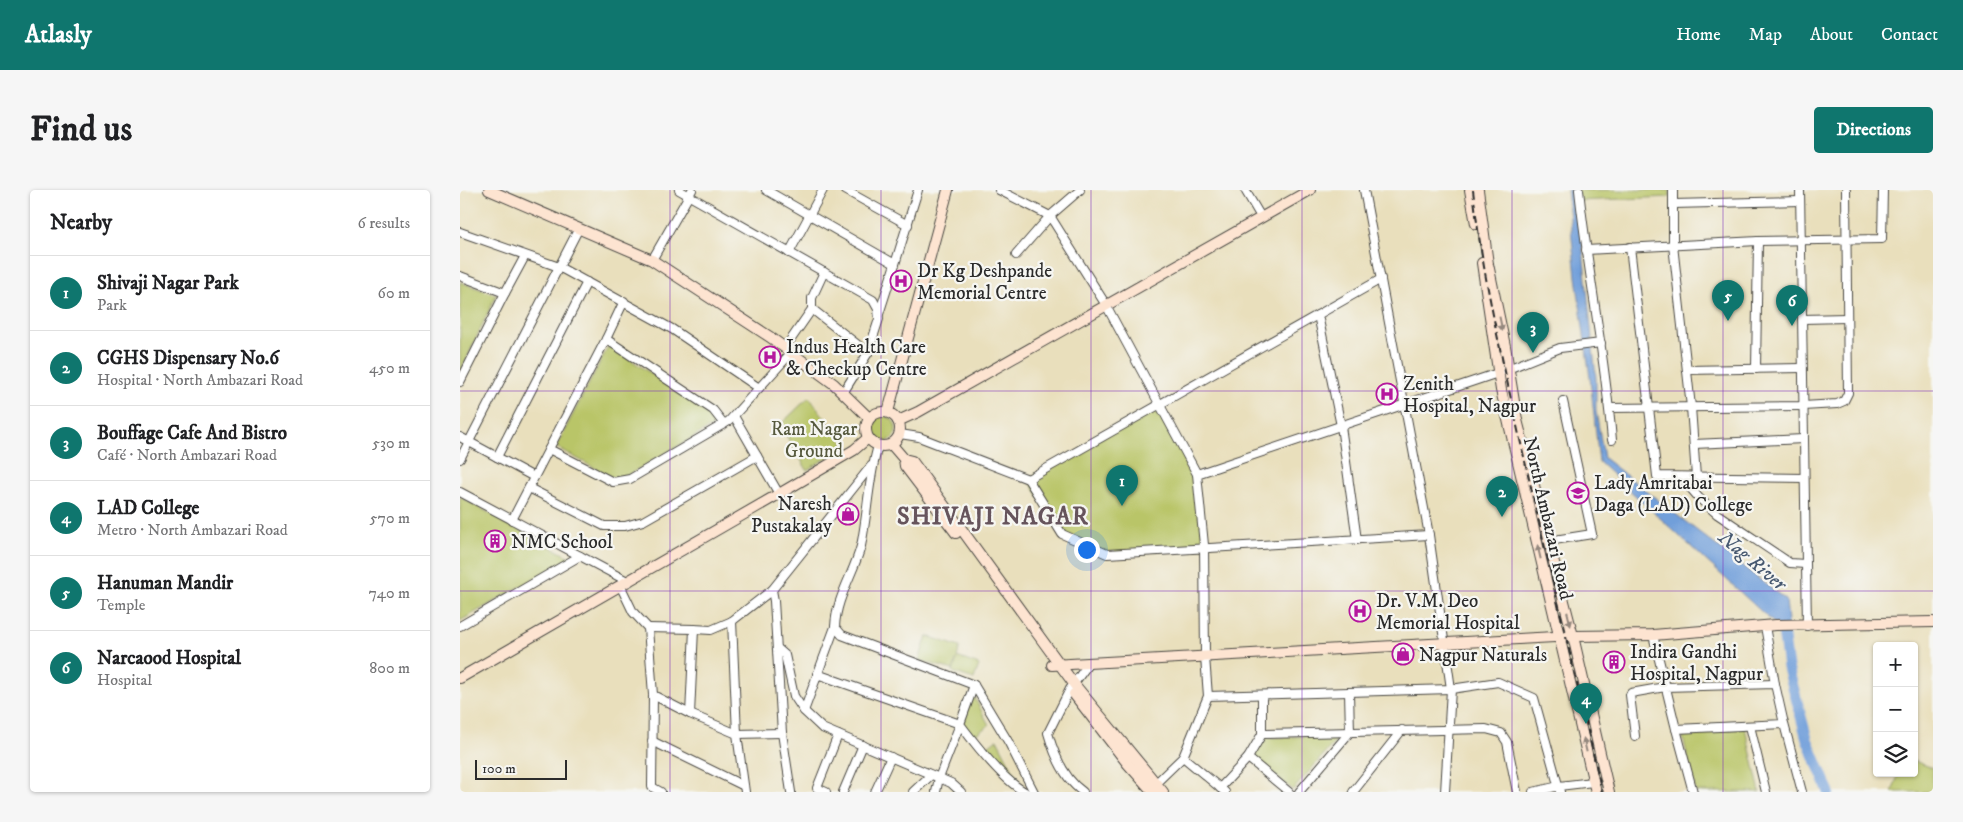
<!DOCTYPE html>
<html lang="en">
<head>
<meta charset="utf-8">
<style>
  :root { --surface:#fff; --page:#f6f6f6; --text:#202124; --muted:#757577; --line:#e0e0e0; --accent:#0f766e }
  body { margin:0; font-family:"IM FELL DW Pica",serif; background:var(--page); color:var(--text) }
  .controls { position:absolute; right:15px; bottom:15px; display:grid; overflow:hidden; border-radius:5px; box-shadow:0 1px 4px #0004 }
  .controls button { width:45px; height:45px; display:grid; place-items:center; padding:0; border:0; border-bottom:1px solid var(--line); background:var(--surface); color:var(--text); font:25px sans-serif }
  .scale { position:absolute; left:15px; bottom:12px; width:92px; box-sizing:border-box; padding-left:5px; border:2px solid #2b2b2b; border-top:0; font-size:14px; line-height:18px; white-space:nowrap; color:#2b2b2b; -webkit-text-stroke:4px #f6f6f2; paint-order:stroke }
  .you { position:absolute; left:626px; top:359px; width:18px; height:18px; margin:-12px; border:4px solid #fff; border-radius:50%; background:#1a73e8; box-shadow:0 0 0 8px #1a73e833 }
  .badge { display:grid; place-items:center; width:32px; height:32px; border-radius:50%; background:var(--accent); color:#fff; font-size:16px; font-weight:700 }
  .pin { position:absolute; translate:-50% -41px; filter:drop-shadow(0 1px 2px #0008) }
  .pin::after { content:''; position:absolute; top:26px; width:18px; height:15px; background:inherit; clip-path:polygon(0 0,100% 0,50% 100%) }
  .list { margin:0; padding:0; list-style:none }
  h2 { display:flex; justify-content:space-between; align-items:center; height:65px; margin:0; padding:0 20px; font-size:21px }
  h2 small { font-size:16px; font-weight:400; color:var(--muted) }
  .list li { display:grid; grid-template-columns:32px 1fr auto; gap:15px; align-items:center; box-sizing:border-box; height:75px; padding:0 20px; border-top:1px solid var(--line) }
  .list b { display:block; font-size:19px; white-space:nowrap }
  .list p { margin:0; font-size:16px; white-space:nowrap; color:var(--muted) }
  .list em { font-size:16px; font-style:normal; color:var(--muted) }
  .icon { flex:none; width:28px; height:28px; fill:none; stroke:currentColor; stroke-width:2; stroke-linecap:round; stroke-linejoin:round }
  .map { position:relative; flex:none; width:1473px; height:602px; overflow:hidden; border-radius:5px }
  header { display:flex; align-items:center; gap:30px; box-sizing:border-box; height:70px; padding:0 25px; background:var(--accent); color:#fff }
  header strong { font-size:24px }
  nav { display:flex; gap:28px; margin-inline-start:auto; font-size:18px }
  .intro { display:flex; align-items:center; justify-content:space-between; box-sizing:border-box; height:120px; padding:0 30px }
  h1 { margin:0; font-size:35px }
  .button { padding:12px 22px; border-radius:5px; background:var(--accent); color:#fff; font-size:18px; font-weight:700 }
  main { display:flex; gap:30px; padding:0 30px }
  aside { flex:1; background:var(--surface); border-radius:5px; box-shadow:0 1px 4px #0004 }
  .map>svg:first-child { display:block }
  .green { fill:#b9c567; stroke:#727849 }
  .water { fill:#719fda; stroke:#4e6582 }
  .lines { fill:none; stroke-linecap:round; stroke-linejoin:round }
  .river { stroke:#719fda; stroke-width:11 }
  .street-casing { stroke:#484641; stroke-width:10 }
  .secondary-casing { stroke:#484641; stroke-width:12 }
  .street { stroke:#fff; stroke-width:8 }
  .secondary { stroke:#fde4d1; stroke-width:10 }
  .rail { stroke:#2b2b2b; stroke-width:2; stroke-dasharray:8 4; stroke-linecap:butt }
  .oneway { fill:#94887e }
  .grid { fill:none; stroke:#7b2cbf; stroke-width:1; stroke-opacity:0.55 }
  .labels { text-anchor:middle; stroke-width:4.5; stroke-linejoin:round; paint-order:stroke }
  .poi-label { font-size:19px; fill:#2b2b2b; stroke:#f6f6f2; text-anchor:start }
  .park-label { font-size:19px; fill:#56593d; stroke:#f6f6f2 }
  .street-label { font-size:19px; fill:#2b2b2b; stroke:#f6f6f2 }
  .water-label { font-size:20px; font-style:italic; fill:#475971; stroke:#f6f6f2 }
  .district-label { font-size:24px; font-weight:bold; letter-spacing:1px; fill:#66545c; stroke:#f6f6f2 }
</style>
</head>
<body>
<header>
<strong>Atlasly</strong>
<nav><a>Home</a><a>Map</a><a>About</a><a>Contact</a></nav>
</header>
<div class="intro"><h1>Find us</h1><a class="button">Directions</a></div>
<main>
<aside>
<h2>Nearby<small>6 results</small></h2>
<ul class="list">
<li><span class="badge">1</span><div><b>Shivaji Nagar Park</b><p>Park</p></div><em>60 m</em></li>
<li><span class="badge">2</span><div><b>CGHS Dispensary No.6</b><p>Hospital · North Ambazari Road</p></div><em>450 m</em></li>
<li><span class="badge">3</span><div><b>Bouffage Cafe And Bistro</b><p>Café · North Ambazari Road</p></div><em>530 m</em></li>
<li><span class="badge">4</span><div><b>LAD College</b><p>Metro · North Ambazari Road</p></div><em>570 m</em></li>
<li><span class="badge">5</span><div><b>Hanuman Mandir</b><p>Temple</p></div><em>740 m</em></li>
<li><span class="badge">6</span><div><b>Narcaood Hospital</b><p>Hospital</p></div><em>800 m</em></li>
</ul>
</aside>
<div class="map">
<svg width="1473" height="602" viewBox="0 0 1473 602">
  <rect width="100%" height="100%" fill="#f6f6f2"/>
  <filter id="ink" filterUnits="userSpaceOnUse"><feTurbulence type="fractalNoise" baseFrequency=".02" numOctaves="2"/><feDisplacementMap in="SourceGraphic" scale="10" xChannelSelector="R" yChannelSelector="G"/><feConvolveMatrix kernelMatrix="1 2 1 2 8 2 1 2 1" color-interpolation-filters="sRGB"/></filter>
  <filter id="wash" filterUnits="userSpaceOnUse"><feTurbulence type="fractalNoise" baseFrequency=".0096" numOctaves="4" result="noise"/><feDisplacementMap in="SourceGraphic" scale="20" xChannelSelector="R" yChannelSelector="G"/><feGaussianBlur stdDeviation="1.12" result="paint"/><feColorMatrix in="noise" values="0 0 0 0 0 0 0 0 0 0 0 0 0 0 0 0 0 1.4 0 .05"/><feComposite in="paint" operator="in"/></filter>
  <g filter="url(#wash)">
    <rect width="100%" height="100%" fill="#e9dfbc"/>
    <g class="green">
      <path d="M1116,0h94v7l-92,4z"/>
      <path d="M0,92l36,13 -36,78z"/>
      <path d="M149,155l103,70 6,8 -90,52 -15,3 -57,-31z"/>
      <path d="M349,207l37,49 -39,24 -27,-45z"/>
      <path d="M699,215l38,69 7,74 -97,6 -45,-20 -34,-55z"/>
      <circle cx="423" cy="239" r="13"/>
      <path d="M0,307l111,61 -111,63z"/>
      <path d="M467,446l33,11 -3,10 22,8 -5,14 -21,-7 4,-14 -4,12 -34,-10z"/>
      <path d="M513,505l16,30 -17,12 -10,-13z"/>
      <path d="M1285,538l15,64h-64l-14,-59z"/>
      <path d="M881,545l-48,55 -40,-32 11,-20z"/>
      <path d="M537,549l21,41 -2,3 -32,-34z"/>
      <path d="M1454,571l19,7v24h-41l7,-19h15z"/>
    </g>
    <path class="water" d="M1107,0h9l2,11 18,177v33l8,47 182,142 2,21 -12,4 -177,-163 -9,-84 -14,-101z"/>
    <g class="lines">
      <path class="river" d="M1321,426l7,52 19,71 22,53"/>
    </g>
  </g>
  <g filter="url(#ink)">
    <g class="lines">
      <g class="street-casing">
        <g id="street">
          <path d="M219,0l194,110 5,9 1,10 -11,34 -25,40"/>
          <path d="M306,0l129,74 23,-74"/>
          <path d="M385,0l63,35"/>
          <path d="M539,0l51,26 56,89 91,169 7,71 1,112 3,39 -25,61 -31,30"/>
          <path d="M785,0l16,27"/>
          <path d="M904,0l65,345 22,154 -6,103"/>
          <path d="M1119,0c9,83 26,166 33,250"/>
          <path d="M1213,0v55l18,162 5,70"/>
          <path d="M1340,0l7,436"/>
          <path d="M1213,14l127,-3"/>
          <path d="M0,42l99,35 113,62 87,59"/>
          <path d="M1170,57l27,229 147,2"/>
          <path d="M1126,60l172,-9 124,-2 1,-49"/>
          <path d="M329,63l34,-63"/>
          <path d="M556,65l34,-39 30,-26"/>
          <path d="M192,70l40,-70"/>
          <path d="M364,82l-12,26v11l56,44"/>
          <path d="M0,86l45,17 20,-37"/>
          <path d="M419,124l16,-50"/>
          <path d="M858,125l23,111 16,114"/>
          <path d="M1342,129l45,-1"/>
          <path d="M146,149l107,71 11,14"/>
          <path d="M325,158l27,-39"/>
          <path d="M1296,179l2,-128"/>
          <path d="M1227,180l115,-2"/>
          <path d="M0,192l45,-89"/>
          <path d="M1149,218l194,-2 34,-2 7,-3 4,-8 -2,-203"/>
          <path d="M274,226l45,78"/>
          <path d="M440,244l19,3 109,42 34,55 45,20 322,-19"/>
          <path d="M0,247l74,40"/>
          <path d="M1234,254l109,-5"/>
          <path d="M418,256c-10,33 -10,67 -17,100 -7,27 -25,52 -26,81l7,8 132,50 35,58 25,49"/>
          <path d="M89,259l64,33 17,-3 99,-58 62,-68"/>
          <path d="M37,267l90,-175"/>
          <path d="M0,269l119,-231"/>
          <path d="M737,284l301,-101 62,-25 41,-5"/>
          <path d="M1221,287l18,21 18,16 73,49 15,1"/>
          <path d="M568,289l353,-200"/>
          <path d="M69,298l75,38h21l18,-5 114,-65"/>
          <path d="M0,302l169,90"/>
          <path d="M52,330l94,-181 18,-38"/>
          <path d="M1088,351l44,-7 -29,-133"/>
          <path d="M161,397l12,25 15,16 5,67 -1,92 9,5"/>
          <path d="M272,431l5,113 45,-1"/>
          <path d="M0,436l120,-70"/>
          <path d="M1305,436l10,58"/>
          <path d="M188,438l46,1"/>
          <path d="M317,458l8,7 9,41 10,15 18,17 129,55 10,9"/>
          <path d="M357,484l143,50 -21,54 -3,14"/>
          <path d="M514,495l-14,39c15,20 44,57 65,68"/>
          <path d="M193,505l37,19"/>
          <path d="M748,506l243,-7 47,-7 36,16 26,94"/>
          <path d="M344,521l31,-84"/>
          <path d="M1324,534l18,68"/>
          <path d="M1290,536l16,66"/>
          <path d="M1216,539l17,63"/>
          <path d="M802,544l224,-5 15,4 6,9 10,50"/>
          <path d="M1175,546l-5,-41 1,-2 34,-6 110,-3 9,40 -108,5 -23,-94"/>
          <path d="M192,551l92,45"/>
          <path d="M723,567l42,35"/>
          <path d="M788,568l41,34"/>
          <path d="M760,598l28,-30 14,-24v-39"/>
          <path d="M285,602l-8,-58 -47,-20 4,-85 17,1 21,-9 40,-31"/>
          <path d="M331,602l-9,-59 -8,-132 -2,-11 99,-124"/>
          <path d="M366,602l-9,-4 21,-53"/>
          <path d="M383,602l20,-47"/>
          <path d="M415,602l16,-35"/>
          <path d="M453,602l18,-17"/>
          <path d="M623,602c-19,-13 -29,-38 -35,-59l22,-44 19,-26"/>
          <path d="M839,602l51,-60 -1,-40"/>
          <path d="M893,602l49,-62"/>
          <path d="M1073,602l26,-6 34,-4"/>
        </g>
      </g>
      <g class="secondary-casing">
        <g id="secondary">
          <path d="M29,0l163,70 118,77 64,47 35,34"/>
          <path d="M1010,0l6,34"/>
          <path d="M1018,0l10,74 17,82 12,74 56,216 36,156"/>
          <path d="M1022,73l19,127 95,402"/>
          <circle cx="423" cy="239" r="17"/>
          <path d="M428,222l60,-222"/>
          <path d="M438,231l20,-9 392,-222"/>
          <path d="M432,255l12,14 8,2 162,223 89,108"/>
          <path d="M444,269l1,7 51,67"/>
          <path d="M592,475l521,-29 80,-1 123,-10 157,-3"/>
          <path d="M0,488l319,-184 75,-44 14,-12"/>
          <path d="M614,504l54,70 25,28"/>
        </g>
      </g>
      <use href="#street" class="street"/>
      <use href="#secondary" class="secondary"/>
      <path class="rail" d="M1013,0c9,83 28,163 46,245 27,119 56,238 83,357"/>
    </g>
    <defs><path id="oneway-solid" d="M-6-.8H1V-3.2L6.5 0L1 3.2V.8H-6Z" transform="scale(1.25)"/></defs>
    <g class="oneway">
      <use href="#oneway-solid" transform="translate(1041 134) rotate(78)"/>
      <use href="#oneway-solid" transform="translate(1079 362) rotate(-103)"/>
      <use href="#oneway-solid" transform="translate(1109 429) rotate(76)"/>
      <use href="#oneway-solid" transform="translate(1125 555) rotate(-103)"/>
    </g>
  </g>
  <path class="grid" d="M210,0v602M421,0v602M631,0v602M842,0v602M1052,0v602M1263,0v602M0,201h1473M0,401h1473"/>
  <defs>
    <g id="hospital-ring" transform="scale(1.125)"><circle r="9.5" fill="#f6f6f2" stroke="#b5179e" stroke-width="1.5"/><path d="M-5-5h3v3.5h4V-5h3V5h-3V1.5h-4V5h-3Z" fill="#b5179e"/></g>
    <g id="university-ring" transform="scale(1.125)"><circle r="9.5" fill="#f6f6f2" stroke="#b5179e" stroke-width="1.5"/><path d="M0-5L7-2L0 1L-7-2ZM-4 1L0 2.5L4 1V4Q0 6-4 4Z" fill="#b5179e"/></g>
    <g id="shop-ring" transform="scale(1.125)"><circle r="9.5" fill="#f6f6f2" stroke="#b5179e" stroke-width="1.5"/><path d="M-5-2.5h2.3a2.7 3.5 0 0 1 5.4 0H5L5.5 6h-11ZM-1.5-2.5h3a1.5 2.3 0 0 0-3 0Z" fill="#b5179e"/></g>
    <g id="building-ring" transform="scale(1.125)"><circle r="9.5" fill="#f6f6f2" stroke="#b5179e" stroke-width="1.5"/><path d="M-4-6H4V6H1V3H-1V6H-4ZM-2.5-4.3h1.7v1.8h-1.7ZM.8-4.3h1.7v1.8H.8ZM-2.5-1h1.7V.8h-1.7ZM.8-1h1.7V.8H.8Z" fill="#b5179e"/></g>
  </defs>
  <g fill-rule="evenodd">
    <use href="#hospital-ring" x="441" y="91"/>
    <use href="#hospital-ring" x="310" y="167"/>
    <use href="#hospital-ring" x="927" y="204"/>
    <use href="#university-ring" x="1118" y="303"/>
    <use href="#shop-ring" x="388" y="324"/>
    <use href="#building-ring" x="35" y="351"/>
    <use href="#hospital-ring" x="900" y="421"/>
    <use href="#shop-ring" x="943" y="464"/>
    <use href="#building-ring" x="1154" y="472"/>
  </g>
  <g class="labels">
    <g class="poi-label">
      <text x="457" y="87">Dr Kg Deshpande<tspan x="457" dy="22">Memorial Centre</tspan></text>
      <text x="326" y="163">Indus Health Care<tspan x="326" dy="22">&amp; Checkup Centre</tspan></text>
      <text x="943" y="200">Zenith<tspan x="943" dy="22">Hospital, Nagpur</tspan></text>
      <text x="1134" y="299">Lady Amritabai<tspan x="1134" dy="22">Daga (LAD) College</tspan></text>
      <text x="372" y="320" text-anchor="end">Naresh<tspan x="372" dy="22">Pustakalay</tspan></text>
      <text x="51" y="358">NMC School</text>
      <text x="916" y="417">Dr. V.M. Deo<tspan x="916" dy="22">Memorial Hospital</tspan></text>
      <text x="1170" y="468">Indira Gandhi<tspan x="1170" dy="22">Hospital, Nagpur</tspan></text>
      <text x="959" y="471">Nagpur Naturals</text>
    </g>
    <g class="park-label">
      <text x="354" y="245">Ram Nagar<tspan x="354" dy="22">Ground</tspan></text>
    </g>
    <g class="street-label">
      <text transform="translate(1089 328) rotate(77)" y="7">North Ambazari Road</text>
    </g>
    <g class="water-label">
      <text transform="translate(1293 370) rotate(40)" y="7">Nag River</text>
    </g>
    <g class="district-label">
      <text x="533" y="334">SHIVAJI NAGAR</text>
    </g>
  </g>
</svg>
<div class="controls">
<button>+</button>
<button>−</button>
<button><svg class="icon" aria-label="layers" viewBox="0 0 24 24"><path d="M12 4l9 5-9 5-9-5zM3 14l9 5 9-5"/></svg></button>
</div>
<div class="scale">100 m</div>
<div class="you"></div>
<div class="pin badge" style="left:662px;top:316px">1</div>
<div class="pin badge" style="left:1042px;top:327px">2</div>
<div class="pin badge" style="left:1073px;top:163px">3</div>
<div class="pin badge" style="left:1126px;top:534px">4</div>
<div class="pin badge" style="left:1268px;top:131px">5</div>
<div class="pin badge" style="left:1332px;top:136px">6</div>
</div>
</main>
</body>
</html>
